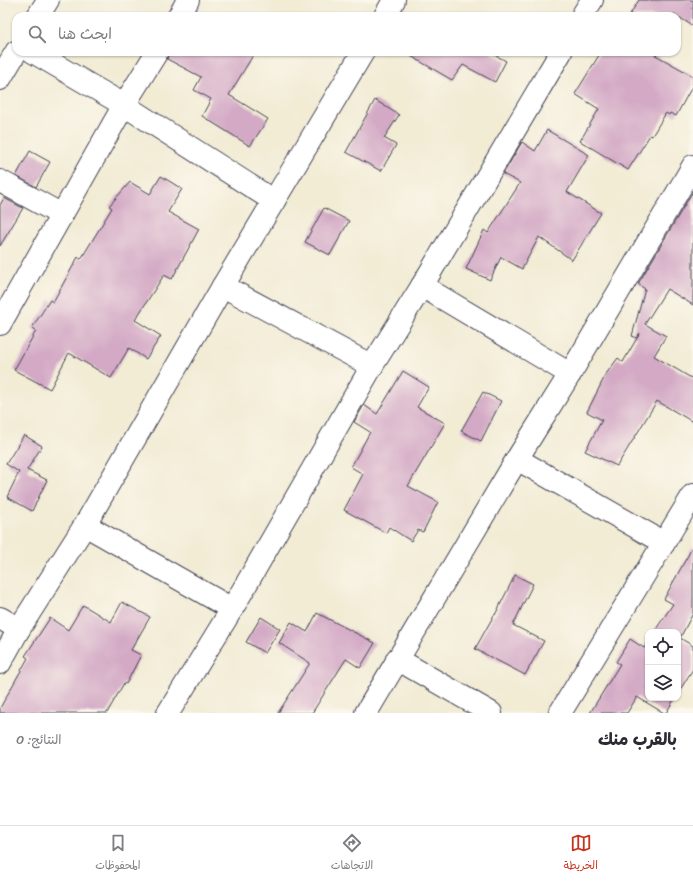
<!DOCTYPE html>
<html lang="ar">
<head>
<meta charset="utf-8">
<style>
  :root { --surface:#fff; --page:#f7f7f7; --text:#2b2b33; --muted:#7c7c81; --line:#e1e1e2; --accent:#c8321e }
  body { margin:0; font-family:Sriracha,"Playpen Sans Arabic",sans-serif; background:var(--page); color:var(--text); direction:rtl }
  .controls { position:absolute; right:12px; bottom:12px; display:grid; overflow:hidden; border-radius:8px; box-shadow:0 1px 3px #0004 }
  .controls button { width:36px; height:36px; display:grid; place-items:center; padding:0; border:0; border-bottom:1px solid var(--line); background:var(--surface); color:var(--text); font:20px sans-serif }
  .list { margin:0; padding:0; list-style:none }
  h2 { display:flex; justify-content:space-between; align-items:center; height:52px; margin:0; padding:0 16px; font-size:17px }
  h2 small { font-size:13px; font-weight:400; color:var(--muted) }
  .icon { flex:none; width:22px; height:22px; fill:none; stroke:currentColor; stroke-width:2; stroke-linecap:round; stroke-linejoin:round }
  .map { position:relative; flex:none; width:693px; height:713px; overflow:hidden; direction:ltr }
  .search { position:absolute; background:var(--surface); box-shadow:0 1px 3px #0004; left:12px; right:12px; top:12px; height:44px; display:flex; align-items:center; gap:10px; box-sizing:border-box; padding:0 14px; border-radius:12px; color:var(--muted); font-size:15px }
  .sheet { height:112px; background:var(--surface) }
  nav { display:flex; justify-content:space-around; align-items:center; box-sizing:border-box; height:56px; border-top:1px solid var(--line); background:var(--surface); font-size:11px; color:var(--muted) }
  nav a { display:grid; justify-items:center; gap:2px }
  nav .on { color:var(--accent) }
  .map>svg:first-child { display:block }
  .building { fill:#d3a9c5 }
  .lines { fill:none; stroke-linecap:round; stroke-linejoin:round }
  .minor-casing { stroke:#414052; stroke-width:24 }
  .minor { stroke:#fff; stroke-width:22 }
</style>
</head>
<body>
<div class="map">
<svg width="693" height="713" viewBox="0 0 693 713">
  <rect width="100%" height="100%" fill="#fbf7ec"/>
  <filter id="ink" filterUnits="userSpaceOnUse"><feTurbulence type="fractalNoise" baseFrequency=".025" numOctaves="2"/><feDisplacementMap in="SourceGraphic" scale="8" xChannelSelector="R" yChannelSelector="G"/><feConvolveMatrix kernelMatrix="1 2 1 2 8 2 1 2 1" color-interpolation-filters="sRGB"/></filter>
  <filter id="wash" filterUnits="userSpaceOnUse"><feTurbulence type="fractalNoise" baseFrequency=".012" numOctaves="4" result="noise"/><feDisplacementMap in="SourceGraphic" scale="16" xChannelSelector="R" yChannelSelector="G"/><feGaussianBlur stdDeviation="0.9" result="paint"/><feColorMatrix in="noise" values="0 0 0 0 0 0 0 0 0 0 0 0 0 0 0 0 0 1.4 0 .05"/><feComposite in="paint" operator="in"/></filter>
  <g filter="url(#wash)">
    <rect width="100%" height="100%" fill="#f2ecd5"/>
    <g id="blocks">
      <g class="building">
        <path d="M639,0h54v26l-19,-12 -1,2h-44z"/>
        <path d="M169,52h86l-26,43 39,24 -18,27 -48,-30 9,-17 -17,-9 7,-13 -34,-18z"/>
        <path d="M404,52h85l17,9 -11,21 -32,-17 -11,15z"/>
        <path d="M601,52h49l43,24v9l-17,31 -6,-3 -1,2 -3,-2 -14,23 -2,-1 -22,35 -48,-29 19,-32 -24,-15z"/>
        <path d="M375,100l24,15 -15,23 12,7 -15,26 -35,-19z"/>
        <path d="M547,130l42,25 -22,37 34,21 -29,47 -33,-23 -17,32 -21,-12 -11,23 -24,-11 18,-39 4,3 32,-50 -17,-9 19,-32 13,9z"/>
        <path d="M30,151l20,11 -14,25 -20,-11z"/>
        <path d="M161,176l21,13 -14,23 31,17 -27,50 -8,-4 -29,45 26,16 -15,23 -17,-11 -18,30 -42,-25 -19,36 -36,-19 22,-39 -4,-3 18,-28 3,2 25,-45 3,2 31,-51 -3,-2 21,-24 20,12z"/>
        <path d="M693,191v114l-26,-16 -22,35 21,12 -12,20 39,23v43l-36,-21 -40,65 -32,-15 17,-31 -15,-8 19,-38 12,-16 5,4 17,-29 -3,5 -5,-2 13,-47 -7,-5z"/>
        <path d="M4,198l19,10 -23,38v-41z"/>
        <path d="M324,208l25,13 -19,34 -25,-13z"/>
        <path d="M403,371l26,16 -12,20 28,16 -37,63 30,16 -15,30 -5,-2 -7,11 -22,-14 -3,6 -42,-23 19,-36 -12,-7 19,-35 -16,-10 10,-17 13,9z"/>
        <path d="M483,392l18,9 -20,40 -20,-10z"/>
        <path d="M24,435l18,11 -15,24 20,10 -15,31 -25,-14 12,-25 -13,-8z"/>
        <path d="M693,546v70l-1,-1 -12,23 13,8v23l-15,24v-61h-24l19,-28 -9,-5z"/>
        <path d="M515,575l18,9 -20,41 31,16 -19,34 -50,-26 19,-34h1z"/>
        <path d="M122,602l28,15 -19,33 10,5 -15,29 -2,-1 -17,30h-107v-5l28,-50 -3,-2 25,-38 18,12 15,-25 28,17z"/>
        <path d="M317,613l58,30 -15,25 -14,-9 -34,54h-34l32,-50 -31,-20 12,-21 16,10z"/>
        <path d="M261,617l19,12 -15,24 -19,-11z"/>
        <path d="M630,639l14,9 4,-6v56h27l-9,15h-2l-27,-16 -10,16h-37l30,-49 -4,-2z"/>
      </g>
    </g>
  </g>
  <g filter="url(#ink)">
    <use href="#blocks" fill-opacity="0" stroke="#414052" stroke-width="1"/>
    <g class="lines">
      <g class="minor-casing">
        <g id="minor">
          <path d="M38,16l10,-16"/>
          <path d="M179,16l9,-16"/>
          <path d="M385,16l9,-16"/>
          <path d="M582,16l10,-16"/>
          <path d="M33,52l91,53 150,96"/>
          <path d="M0,79l16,-27"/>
          <path d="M0,181l62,34"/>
          <path d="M223,286l149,80"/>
          <path d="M422,286l148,88"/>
          <path d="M0,324l124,-219 33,-53"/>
          <path d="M517,459l147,84"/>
          <path d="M85,525l147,84"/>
          <path d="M0,618l19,11"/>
          <path d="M397,659l94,54"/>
          <path d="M0,663l19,-34 66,-104 138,-239 140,-234"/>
          <path d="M168,713l64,-104 140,-243 50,-80 139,-234"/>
          <path d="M366,713l151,-254 53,-85 123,-208"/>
          <path d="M560,713l133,-218"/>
        </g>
      </g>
      <use href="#minor" class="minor"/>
    </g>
  </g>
</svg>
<div class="controls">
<button><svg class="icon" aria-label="locate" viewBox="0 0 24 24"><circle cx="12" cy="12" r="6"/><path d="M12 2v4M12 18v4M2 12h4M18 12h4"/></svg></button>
<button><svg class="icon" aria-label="layers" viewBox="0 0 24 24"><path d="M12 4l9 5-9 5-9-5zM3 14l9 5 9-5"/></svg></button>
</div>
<div class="search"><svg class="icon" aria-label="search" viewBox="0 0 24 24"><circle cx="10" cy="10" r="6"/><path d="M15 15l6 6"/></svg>ابحث هنا</div>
</div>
<section class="sheet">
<h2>بالقرب منك<small>النتائج: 0</small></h2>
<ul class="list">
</ul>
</section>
<nav>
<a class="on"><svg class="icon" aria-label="map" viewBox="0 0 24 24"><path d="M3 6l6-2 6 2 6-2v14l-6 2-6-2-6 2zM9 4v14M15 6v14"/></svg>الخريطة</a>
<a><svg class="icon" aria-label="directions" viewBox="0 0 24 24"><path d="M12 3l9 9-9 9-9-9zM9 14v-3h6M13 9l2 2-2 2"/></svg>الاتجاهات</a>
<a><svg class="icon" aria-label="saved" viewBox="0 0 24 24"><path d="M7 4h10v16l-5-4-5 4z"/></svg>المحفوظات</a>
</nav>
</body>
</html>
